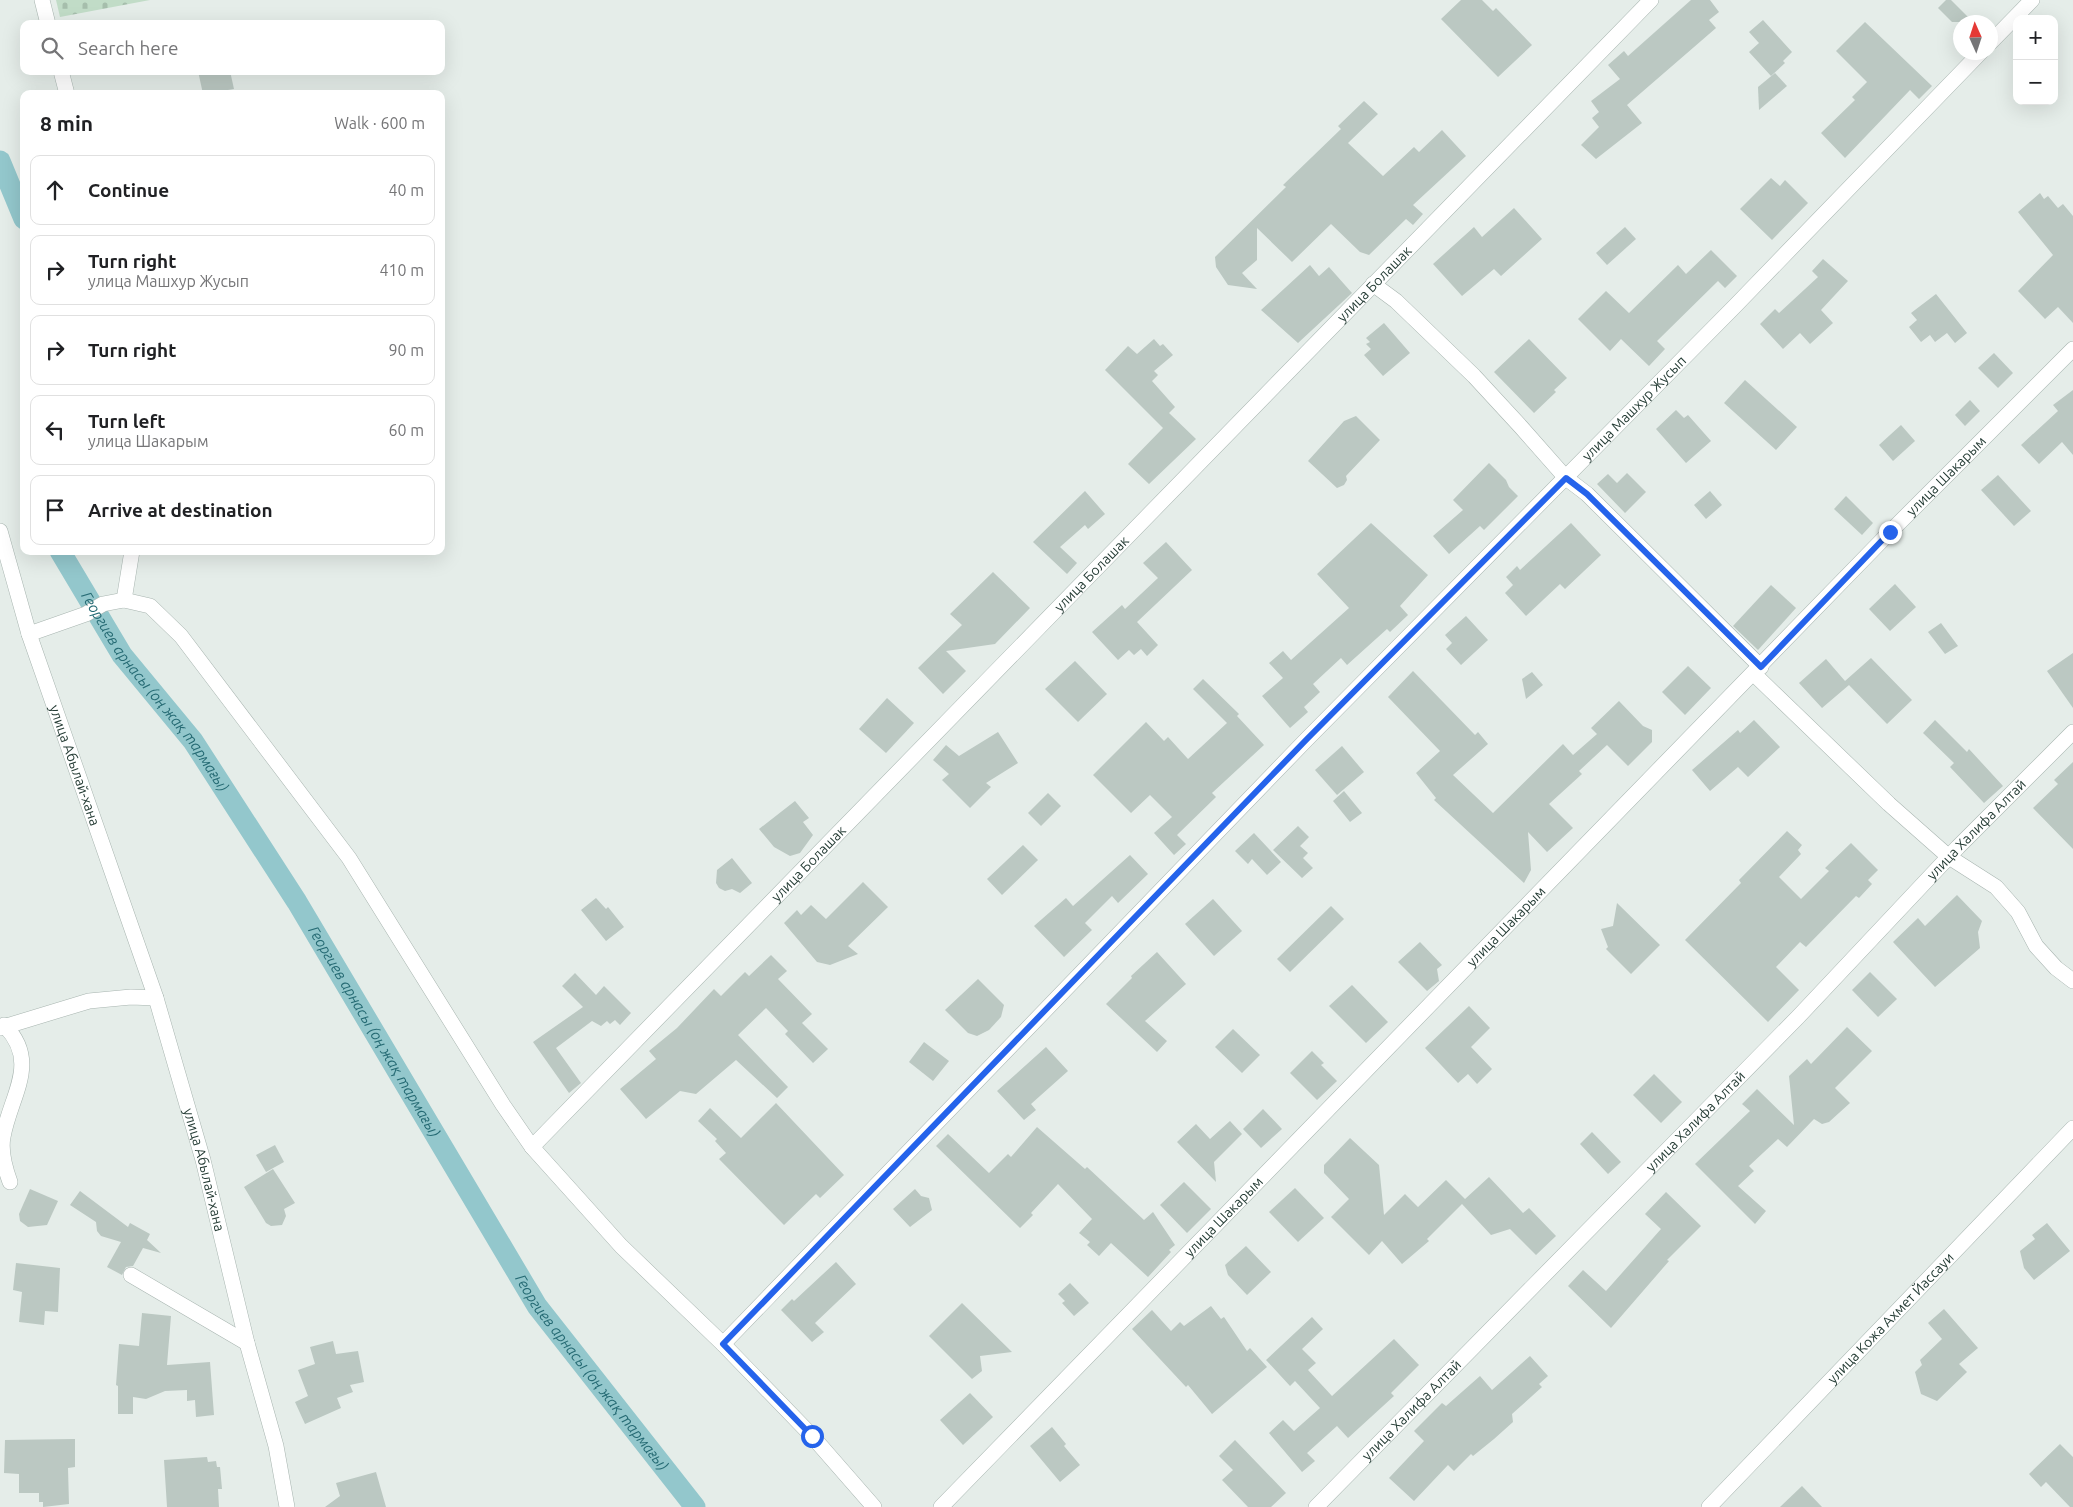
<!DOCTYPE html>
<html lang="en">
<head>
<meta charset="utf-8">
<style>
  :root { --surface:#fff; --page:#f2f2f2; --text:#202124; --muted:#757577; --line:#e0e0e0 }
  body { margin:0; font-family:Ubuntu,sans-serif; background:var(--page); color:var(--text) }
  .controls { position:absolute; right:15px; top:15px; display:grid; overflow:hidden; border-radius:10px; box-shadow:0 5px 20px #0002 }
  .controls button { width:45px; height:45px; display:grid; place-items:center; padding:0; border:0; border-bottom:1px solid var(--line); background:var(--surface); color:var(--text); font:25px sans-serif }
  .compass { position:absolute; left:1953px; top:15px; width:45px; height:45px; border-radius:50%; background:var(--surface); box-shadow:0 5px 20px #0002; rotate:357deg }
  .stop { position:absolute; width:15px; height:15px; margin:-11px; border:4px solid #2563eb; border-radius:50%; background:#fff }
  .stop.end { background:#2563eb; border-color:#fff; box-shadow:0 1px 5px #0008 }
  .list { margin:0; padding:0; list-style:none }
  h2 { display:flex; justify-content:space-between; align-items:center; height:65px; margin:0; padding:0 20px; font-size:21px }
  h2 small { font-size:16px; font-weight:400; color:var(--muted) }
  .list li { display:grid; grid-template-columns:32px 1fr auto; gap:15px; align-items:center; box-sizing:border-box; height:70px; margin:0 10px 10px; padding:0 10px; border:1px solid var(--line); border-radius:10px }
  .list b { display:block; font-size:19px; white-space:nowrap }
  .list p { margin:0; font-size:16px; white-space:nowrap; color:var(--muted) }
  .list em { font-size:16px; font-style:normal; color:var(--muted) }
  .icon { flex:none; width:28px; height:28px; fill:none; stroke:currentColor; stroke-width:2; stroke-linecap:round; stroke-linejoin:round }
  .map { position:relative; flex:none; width:2073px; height:1507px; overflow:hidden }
  .search { position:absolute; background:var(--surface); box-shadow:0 5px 20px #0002; left:20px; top:20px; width:425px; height:55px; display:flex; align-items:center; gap:12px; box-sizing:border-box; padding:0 18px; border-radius:10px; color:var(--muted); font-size:19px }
  .panel { position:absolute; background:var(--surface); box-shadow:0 5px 20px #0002; left:20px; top:90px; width:425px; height:465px; border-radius:10px }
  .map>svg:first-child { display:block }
  .cemetery { fill:url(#cemetery-stones) }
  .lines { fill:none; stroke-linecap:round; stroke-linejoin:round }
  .canal { stroke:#93c7cc; stroke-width:21 }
  .building { fill:#bbc8c2 }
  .minor-casing { stroke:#a8b5b0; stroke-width:16 }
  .minor { stroke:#fff; stroke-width:15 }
  .route { stroke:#2563eb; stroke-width:6 }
  .labels { text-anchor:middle; stroke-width:5; stroke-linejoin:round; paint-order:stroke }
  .street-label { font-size:14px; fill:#263d36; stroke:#f6faf8 }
  .water-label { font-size:15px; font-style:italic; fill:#266b74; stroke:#f6faf8 }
</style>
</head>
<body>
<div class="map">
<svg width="2073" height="1507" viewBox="0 0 2073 1507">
  <defs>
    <pattern id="cemetery-stones" width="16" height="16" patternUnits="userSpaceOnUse" patternTransform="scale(1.25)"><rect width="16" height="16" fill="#c1dcc7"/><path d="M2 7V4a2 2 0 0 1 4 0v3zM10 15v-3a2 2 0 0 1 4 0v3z" fill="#a6beac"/></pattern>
  </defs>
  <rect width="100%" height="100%" fill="#e5ede9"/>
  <path class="cemetery" d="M56,0h94l-90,17z"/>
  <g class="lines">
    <g class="canal">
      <path d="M0,161l24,58"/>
      <path id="s1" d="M60,551l62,104 71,86 104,161 240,404 158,201"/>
    </g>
  </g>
  <g class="building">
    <path d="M1461,0h21l11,11 3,-3 36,37 -34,32 -57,-58z"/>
    <path d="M1691,0h19l9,12 -10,8 7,8 -89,77 15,18 -46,36 -15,-14 18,-18 -7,-9 7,-6 -8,-11 29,-22 -12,-14 16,-14 4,5z"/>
    <path d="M1946,0h5l22,22h-21l-14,-14z"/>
    <path d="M1763,20l29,32 -9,9 2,2 -14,13 -22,-24 10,-9 -10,-11z"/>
    <path d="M1865,22l67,64 -13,13 -9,-9 -65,68 -24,-25 34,-33 -3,-3 15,-15 -31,-31z"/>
    <path d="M198,71h32l4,18 -31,5z"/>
    <path d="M1775,73l12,13 -28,24 -1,-23z"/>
    <path d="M1364,101l14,13 -30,29 35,33 31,-29 5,5 23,-22 24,26 -53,49 10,9 -10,11 -7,-6 -37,36 -9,-3 -29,-28 -39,38 -35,-34v32l-15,13 15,16 -29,-4 -12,-18 -1,-10 71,-70 -3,-2 58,-56 -3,-3z"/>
    <path d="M1771,178l9,8 5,-6 23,23 -36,37 -32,-31z"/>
    <path d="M2040,193l4,6 4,-3 10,12 5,-4 10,12v107l-15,-16 -13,12 -27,-28 35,-36 -35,-43z"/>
    <path d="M1514,208l28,31 -41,37 -7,-7 -32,27 -29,-32 41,-37 8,10z"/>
    <path d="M1625,227l11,12 -29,26 -11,-12z"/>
    <path d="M1711,250l26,26 -12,12 -7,-7 -61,60 8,8 -16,17 -28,-27 -11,12 -32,-32 28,-28 23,22 49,-48 8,9z"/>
    <path d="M1823,259l25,22 -27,29 12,13 -23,21 -10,-11 -17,16 -23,-25 15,-15 4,4 39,-36 -6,-6z"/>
    <path d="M1310,265l9,11 10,-9 23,26 -54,50 -37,-33z"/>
    <path d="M1936,294l31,39 -12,10 -8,-10 -12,9 -5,-7 -9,7 -12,-15 8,-7 -6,-7z"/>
    <path d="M1384,323l26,30 -27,23 -19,-21 7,-6 -5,-5 4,-2 -4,-4z"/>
    <path d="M1154,339l6,7 3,-2 10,11 -19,16 4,4 -6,6 23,26 -6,6 27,26 -47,45 -21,-20 35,-36 -58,-58 23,-24 9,8z"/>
    <path d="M1529,339l38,39 -13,12 2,2 -22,21 -40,-41z"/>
    <path d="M1994,353l19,20 -15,15 -20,-20z"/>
    <path d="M1745,380l52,47 -21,23 -52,-47z"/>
    <path d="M2073,390v65l-11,-13 -23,22 -18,-19 37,-34 -5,-6z"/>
    <path d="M1970,400l10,11 -15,15 -10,-11z"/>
    <path d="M1676,410l8,8 4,-3 23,26 -25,22 -30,-34z"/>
    <path d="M1356,416l24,24 -34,36 1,4 -3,5 -7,3 -29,-27 36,-40z"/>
    <path d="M1901,425l14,16 -22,20 -14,-16z"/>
    <path d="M1489,463l17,17 3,7 9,9 -34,34 -4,-4 -31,28 -16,-18 30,-26 -10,-10z"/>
    <path d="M1627,473l19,19 -21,21 -28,-29 11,-10 9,9z"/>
    <path d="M1998,475l33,36 -17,15 -33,-36z"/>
    <path d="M1085,491l20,23 -17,15 -3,-4 -25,22 17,16 -10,11 -34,-32z"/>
    <path d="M1710,491l12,14 -16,14 -12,-14z"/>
    <path d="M1846,496l27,27 -11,12 -28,-26z"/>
    <path d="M1371,523l57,52 -28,31 8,9 -18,17 -3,-3 -40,36 -6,-7 -28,26 7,8 -16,15 4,5 -18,16 -28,-32 21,-18 -14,-15 14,-12 8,9 58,-52 -32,-34z"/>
    <path d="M1571,523l30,32 -36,34 -5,-5 -34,32 -21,-23 8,-8 -7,-8 11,-11 3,4z"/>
    <path d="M1166,542l26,28 -55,52 21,23 -11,11 -6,-7 -7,6 -5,-5 -11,10 -26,-28 30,-27 3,4 33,-31 -15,-15z"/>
    <path d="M993,572l37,36 -35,36 -49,7 20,20 -23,23 -25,-26 44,-43 -12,-11z"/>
    <path d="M1895,584l21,23 -26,24 -21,-22z"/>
    <path d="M1771,585l25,23 -38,42 -25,-24z"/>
    <path d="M1466,616l22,24 -27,25 -15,-16 6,-6 -7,-8z"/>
    <path d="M1941,623l17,23 -13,8 -17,-22z"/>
    <path d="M2073,653v55l-26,-37z"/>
    <path d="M1871,658l41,42 -25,24 -40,-41 2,2 -27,23 -23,-25 27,-24 19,22z"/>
    <path d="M1075,661l32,33 -29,28 -33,-33z"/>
    <path d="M1688,666l23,22 -26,27 -23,-23z"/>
    <path d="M1413,671l62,64 3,-3 10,12 -35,31 40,38 70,-69 10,11 24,-21 -6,-6 28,-27 24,25 9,4v12l-24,24 -21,-21 -28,26 3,3 -33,30 24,24 -26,24 -19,-20 3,38 -7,13 -90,-83 2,-2 -20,-25 24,-22 -52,-54z"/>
    <path d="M1532,672l11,13 -17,14 -4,-20z"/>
    <path d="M1203,679l36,35 -2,2 27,29 -52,48 4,4 -39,38 9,9 -12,11 -20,-22 18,-16 -22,-22 -19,18 -38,-38 53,-53 18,19 4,-4 20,22 39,-36 -34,-34z"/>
    <path d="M887,698l27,25 -28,30 -27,-24z"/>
    <path d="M1754,720l26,27 -32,30 -10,-10 -28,24 -18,-21 46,-40 2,3z"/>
    <path d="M1935,720l32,32 2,-3 34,37 -19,17 -34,-36 4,-4 -31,-30z"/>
    <path d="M998,732l20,31 -32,20 5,4 -21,21 -28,-28 7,-6 -16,-14 13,-15 13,11z"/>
    <path d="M1342,746l22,26 -27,23 -22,-25z"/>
    <path d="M2073,762v87l-40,-41 25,-24 -4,-4z"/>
    <path d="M1344,791l18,22 -12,9 -17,-21z"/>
    <path d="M1048,793l13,13 -20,20 -13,-13z"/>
    <path d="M795,801l14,17 -6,4 10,13 -13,18 -10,3 -16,-9 -15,-18z"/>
    <path d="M1298,826l11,11 -9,9 8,7 -5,5 10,10 -11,10 -29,-28z"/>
    <path d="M1787,831l15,14 -4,5 3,4 -22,23 22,22 28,-28 -4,-3 26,-25 27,27 -10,10 4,4 -13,14 -3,-2 -50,51 -6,-5 -24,25 23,23 -31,32 -83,-82 56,-57 -2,-3z"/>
    <path d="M1254,833l27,29 -14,13 -15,-16 -4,5 -13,-13z"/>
    <path d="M1023,845l15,15 -36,35 -15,-16z"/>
    <path d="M1130,855l18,19 -30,29 -6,-7 -27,27 7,7 -28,27 -30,-31 32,-28 7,8z"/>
    <path d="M732,858l20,25 -12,10 -8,-4 -7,2 -6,-3 -3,-5 1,-13z"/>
    <path d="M863,882l25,25 -40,39 10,8 -28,11 -13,-3 -33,-39 13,-13 4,5 10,-10 15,14z"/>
    <path d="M1957,895l25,26 -4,11 2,16 -45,39 -42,-45 25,-24 7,8z"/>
    <path d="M596,898l10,11 2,-2 16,20 -18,14 -25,-31z"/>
    <path d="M1213,899l29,32 -28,25 -29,-32z"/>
    <path d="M1617,903l43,42 -29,29 -25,-25 2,-2 -7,-18 12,-3z"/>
    <path d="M1331,906l13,13 -54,53 -13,-13z"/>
    <path d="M1420,942l22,23 -5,4 2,12 -12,10 -29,-29z"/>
    <path d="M1157,952l29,32 -41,37 22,20 -10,11 -51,-48 26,-26 -1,-2z"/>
    <path d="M771,955l16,16 -9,8 34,35 -10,9 26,26 -15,14 -28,-29 3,-3 -22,-23 -28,27 50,52 -11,11 -41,-38 -40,34 -16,-3 -34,28 -26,-30 36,-30 -7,-8 28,-23 37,-39 7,7 24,-24 4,4z"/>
    <path d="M1870,972l27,27 -19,18 -26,-27z"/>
    <path d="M575,973l21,22 8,-9 27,27 -11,12 -5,-5 -5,4 -3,-3 -6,5 -9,-5 -36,27 25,35 -12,10 -36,-51 50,-35 -21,-21z"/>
    <path d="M978,979l26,26 -3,12 -12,13 -12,6 -9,-3 -23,-23z"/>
    <path d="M1352,985l36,37 -22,21 -37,-37z"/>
    <path d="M1469,1006l21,22 -19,19 21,22 -15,15 -9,-10 -10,9 -33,-35z"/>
    <path d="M1847,1027l25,24 -37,37 15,15 -21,19 -7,2 -8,-5 -27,28 -9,-8 -29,27 5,5 -16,15 28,25 -11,13 -60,-60 55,-53 -8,-7 15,-15 37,36 -5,-49 18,-17 4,5z"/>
    <path d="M1233,1029l27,26 -18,18 -27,-26z"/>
    <path d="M924,1042l25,19 -16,20 -24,-19z"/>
    <path d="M1046,1047l22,24 -37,33 5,6 -12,10 -27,-29z"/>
    <path d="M1312,1051l12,12 -3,2 16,16 -20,19 -27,-27z"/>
    <path d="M1654,1074l28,28 -21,21 -28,-28z"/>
    <path d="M776,1103l68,72 -24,23 -4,-4 -32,31 -65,-66 7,-6 -11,-12 2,-2 -19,-18 12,-13 31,30z"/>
    <path d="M1263,1109l19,20 -21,19 -18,-19z"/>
    <path d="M1230,1121l12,13 -28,28 2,20 -39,-40 19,-18 14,15z"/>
    <path d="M1037,1127l48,42 2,-2 57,53 9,-8 22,33 -6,5 2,2 -23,25 -37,-34 -12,13 -12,-11 3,-3 -11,-9 13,-14 -34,-35 -27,29 2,2 -13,13 -84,-82 12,-12 41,39 19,-19 3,3z"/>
    <path d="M1592,1132l29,30 -13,12 -28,-30z"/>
    <path d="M1350,1138l29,27 5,50 21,-21 13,13 28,-27 19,19 24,-22 34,36 6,-5 27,28 -20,19 -26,-26 -19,6 -29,-31 -35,35 2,2 -27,23 -20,-23 -13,14 -38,-38 18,-18 -25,-26v-8z"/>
    <path d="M275,1145l9,17 -18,10 -10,-17z"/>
    <path d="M273,1169l22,34 -11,6 2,7 -4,9 -11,1 -5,-3 -22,-36z"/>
    <path d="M1184,1182l27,27 -24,24 -27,-28z"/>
    <path d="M1295,1188l29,30 -26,24 -29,-30z"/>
    <path d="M30,1189l28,12 -11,24 -19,2 -8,-6 -1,-7z"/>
    <path d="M915,1189l6,7 8,2 3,12 -22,17 -17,-18z"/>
    <path d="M80,1191l48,36 2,-4 20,11 -3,6 14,13 -18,-5 -10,18 -7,1 -4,8 -15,-8 14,-25 -20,-6 -4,-5 -1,-9 -26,-17z"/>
    <path d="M1666,1192l35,34 -34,34 2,1 -58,67 -43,-42 15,-16 23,21 55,-62 -16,-15z"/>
    <path d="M2047,1223l23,28 -36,29 -10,-12 -4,-17 15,-12 -3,-4z"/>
    <path d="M1246,1246l25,26 -24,23 -19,-20 -3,-10z"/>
    <path d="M836,1262l20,22 -41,39 9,9 -12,10 -31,-32 11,-11 2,2z"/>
    <path d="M16,1263l44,5 -2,44 -13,-1 -1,14 -25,-3 3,-30 -9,-2z"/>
    <path d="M1070,1283l19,20 -15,13 -12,-13 3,-2 -7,-7z"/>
    <path d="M962,1303l50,49 -32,4 2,15 -10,8 -43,-43z"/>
    <path d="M1211,1306l10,13 3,-2 23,34 3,-3 17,19 -55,47 -24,-29 -2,2 -54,-58 20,-19 19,21 9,-9 4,4z"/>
    <path d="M1944,1309l34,39 -19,16 8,8 -30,29 -16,-7 -6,-22 7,-7 -2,-5 22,-21 -14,-16z"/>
    <path d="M142,1313l29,3 -4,49 43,-3 4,53 -18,2 -1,-17 -8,1v-11l-22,1 -19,8 -13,-2v17h-15v-28l-2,-1 3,-41 20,2z"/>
    <path d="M1312,1317l11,12 -21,20 14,14 -8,7 24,26 62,-57 25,26 -28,28 3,3 -46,42 -11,-12 -30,27 8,8 -13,11 -33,-39 14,-13 11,11 26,-23 -25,-27 -5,5 -24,-26z"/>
    <path d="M333,1341l3,13 22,-3 6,31 -14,3 3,7 -16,6 4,10 -36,16 -10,-22 13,-6 -10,-26 17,-6 -5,-17z"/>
    <path d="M1530,1356l18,20 -9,8 3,3 -30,27 1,8 -19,17 -21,17 -2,-2 -17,17 -6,-6 -34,36 -25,-23 35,-37 -10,-10 28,-28 4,3 34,-30 12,14z"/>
    <path d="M970,1393l23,24 -30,28 -23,-25z"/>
    <path d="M1052,1427l14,17 -2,2 16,19 -20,17 -30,-36z"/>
    <path d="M75,1439v28l-7,1 1,36 -26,3v-5h-4v-9h-20v-19l-15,-1 1,-33z"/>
    <path d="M1235,1440l51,53 -15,14h-23l-26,-27 11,-10 -14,-14z"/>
    <path d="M2060,1444l13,13v50h-3l-24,-25 -5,5 -12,-13z"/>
    <path d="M207,1457l1,5 8,-1 1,6h3l2,22h-4l1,18h-52l-3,-47z"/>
    <path d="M376,1472l10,35h-61l15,-11 -4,-13z"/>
    <path d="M1802,1486l20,21h-42z"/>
  </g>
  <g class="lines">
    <g class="minor-casing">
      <g id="minor">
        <path d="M42,0l6,24"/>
        <path d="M1990,43l42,-43"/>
        <path d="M61,71l6,23"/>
        <path d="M1373,284l23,17 78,75 47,51 45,51 21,16 174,173"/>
        <path id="s2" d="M0,531l29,103 127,364 47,162 44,183 29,103 11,61"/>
        <path d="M124,600l8,-49"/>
        <path d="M29,634l57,-20 17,-10 21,-4 26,6 31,30 168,222 154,247 29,42 89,99 102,98 89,92 62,71"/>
        <path d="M1754,674l135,130 60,53 47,30 22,25 18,34 20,22 17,13"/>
        <path d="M4,1025c37,37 6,71 -1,112 -3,15 2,31 7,45"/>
        <path d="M0,1028l89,-27 42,-4 25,1"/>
        <path id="s3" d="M532,1147l1119,-1147"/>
        <path d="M131,1275l116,68"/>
        <path id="s4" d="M723,1344l583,-604 429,-434 246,-254"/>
        <path id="s5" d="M941,1507l949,-975 183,-183"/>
        <path id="s6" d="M1316,1507l482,-490 160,-170 115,-115"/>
        <path id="s7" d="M1709,1507l364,-379"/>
      </g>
    </g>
    <use href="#minor" class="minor"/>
  </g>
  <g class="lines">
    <path class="route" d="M812,1436l-89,-92 583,-604 260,-262 21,16 174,173 129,-135"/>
  </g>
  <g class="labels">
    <g class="street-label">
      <text dy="5" stroke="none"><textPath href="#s3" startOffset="1206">улица Болашак</textPath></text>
      <text dy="5" stroke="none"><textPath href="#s4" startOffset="1306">улица Машхур Жусып</textPath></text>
      <text dy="5" stroke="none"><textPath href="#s5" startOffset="1440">улица Шакарым</textPath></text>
      <text dy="5" stroke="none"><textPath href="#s3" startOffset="801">улица Болашак</textPath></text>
      <text dy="5" stroke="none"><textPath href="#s2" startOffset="246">улица Абылай-хана</textPath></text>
      <text dy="5" stroke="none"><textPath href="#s6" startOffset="946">улица Халифа Алтай</textPath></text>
      <text dy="5" stroke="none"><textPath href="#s3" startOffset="396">улица Болашак</textPath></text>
      <text dy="5" stroke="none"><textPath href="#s5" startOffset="810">улица Шакарым</textPath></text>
      <text dy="5" stroke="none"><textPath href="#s6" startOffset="541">улица Халифа Алтай</textPath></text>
      <text dy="5" stroke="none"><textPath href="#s2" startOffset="671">улица Абылай-хана</textPath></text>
      <text dy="5" stroke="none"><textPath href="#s5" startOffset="405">улица Шакарым</textPath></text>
      <text dy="5" stroke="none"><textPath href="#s7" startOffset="262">улица Кожа Ахмет Йассауи</textPath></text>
      <text dy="5" stroke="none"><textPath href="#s6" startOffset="136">улица Халифа Алтай</textPath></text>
    </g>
    <g class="water-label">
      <text dy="5" stroke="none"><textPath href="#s1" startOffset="170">Георгиев арнасы (оң жақ тармағы)</textPath></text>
      <text dy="5" stroke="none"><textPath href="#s1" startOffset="575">Георгиев арнасы (оң жақ тармағы)</textPath></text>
      <text dy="5" stroke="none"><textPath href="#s1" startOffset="980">Георгиев арнасы (оң жақ тармағы)</textPath></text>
    </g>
  </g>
</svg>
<div class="controls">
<button>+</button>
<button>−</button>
</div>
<svg class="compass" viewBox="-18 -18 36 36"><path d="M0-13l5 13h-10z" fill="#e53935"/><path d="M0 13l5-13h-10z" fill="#757577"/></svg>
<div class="stop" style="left:812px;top:1436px"></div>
<div class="stop end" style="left:1890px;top:532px"></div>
<div class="search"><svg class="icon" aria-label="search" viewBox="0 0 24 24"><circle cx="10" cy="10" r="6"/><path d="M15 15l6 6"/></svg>Search here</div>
<section class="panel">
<h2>8 min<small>Walk · 600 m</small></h2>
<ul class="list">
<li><svg class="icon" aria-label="ahead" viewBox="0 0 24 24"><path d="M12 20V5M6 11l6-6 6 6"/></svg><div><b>Continue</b></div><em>40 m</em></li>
<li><svg class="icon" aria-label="right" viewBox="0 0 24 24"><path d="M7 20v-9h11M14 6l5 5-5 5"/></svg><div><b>Turn right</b><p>улица Машхур Жусып</p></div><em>410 m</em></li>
<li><svg class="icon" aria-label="right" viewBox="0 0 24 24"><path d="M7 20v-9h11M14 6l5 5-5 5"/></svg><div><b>Turn right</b></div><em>90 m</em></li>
<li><svg class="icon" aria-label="left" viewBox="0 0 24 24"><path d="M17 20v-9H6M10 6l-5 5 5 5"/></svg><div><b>Turn left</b><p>улица Шакарым</p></div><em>60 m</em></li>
<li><svg class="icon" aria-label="arrive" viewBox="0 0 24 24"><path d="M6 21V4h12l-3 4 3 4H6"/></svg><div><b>Arrive at destination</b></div></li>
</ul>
</section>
</div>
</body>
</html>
